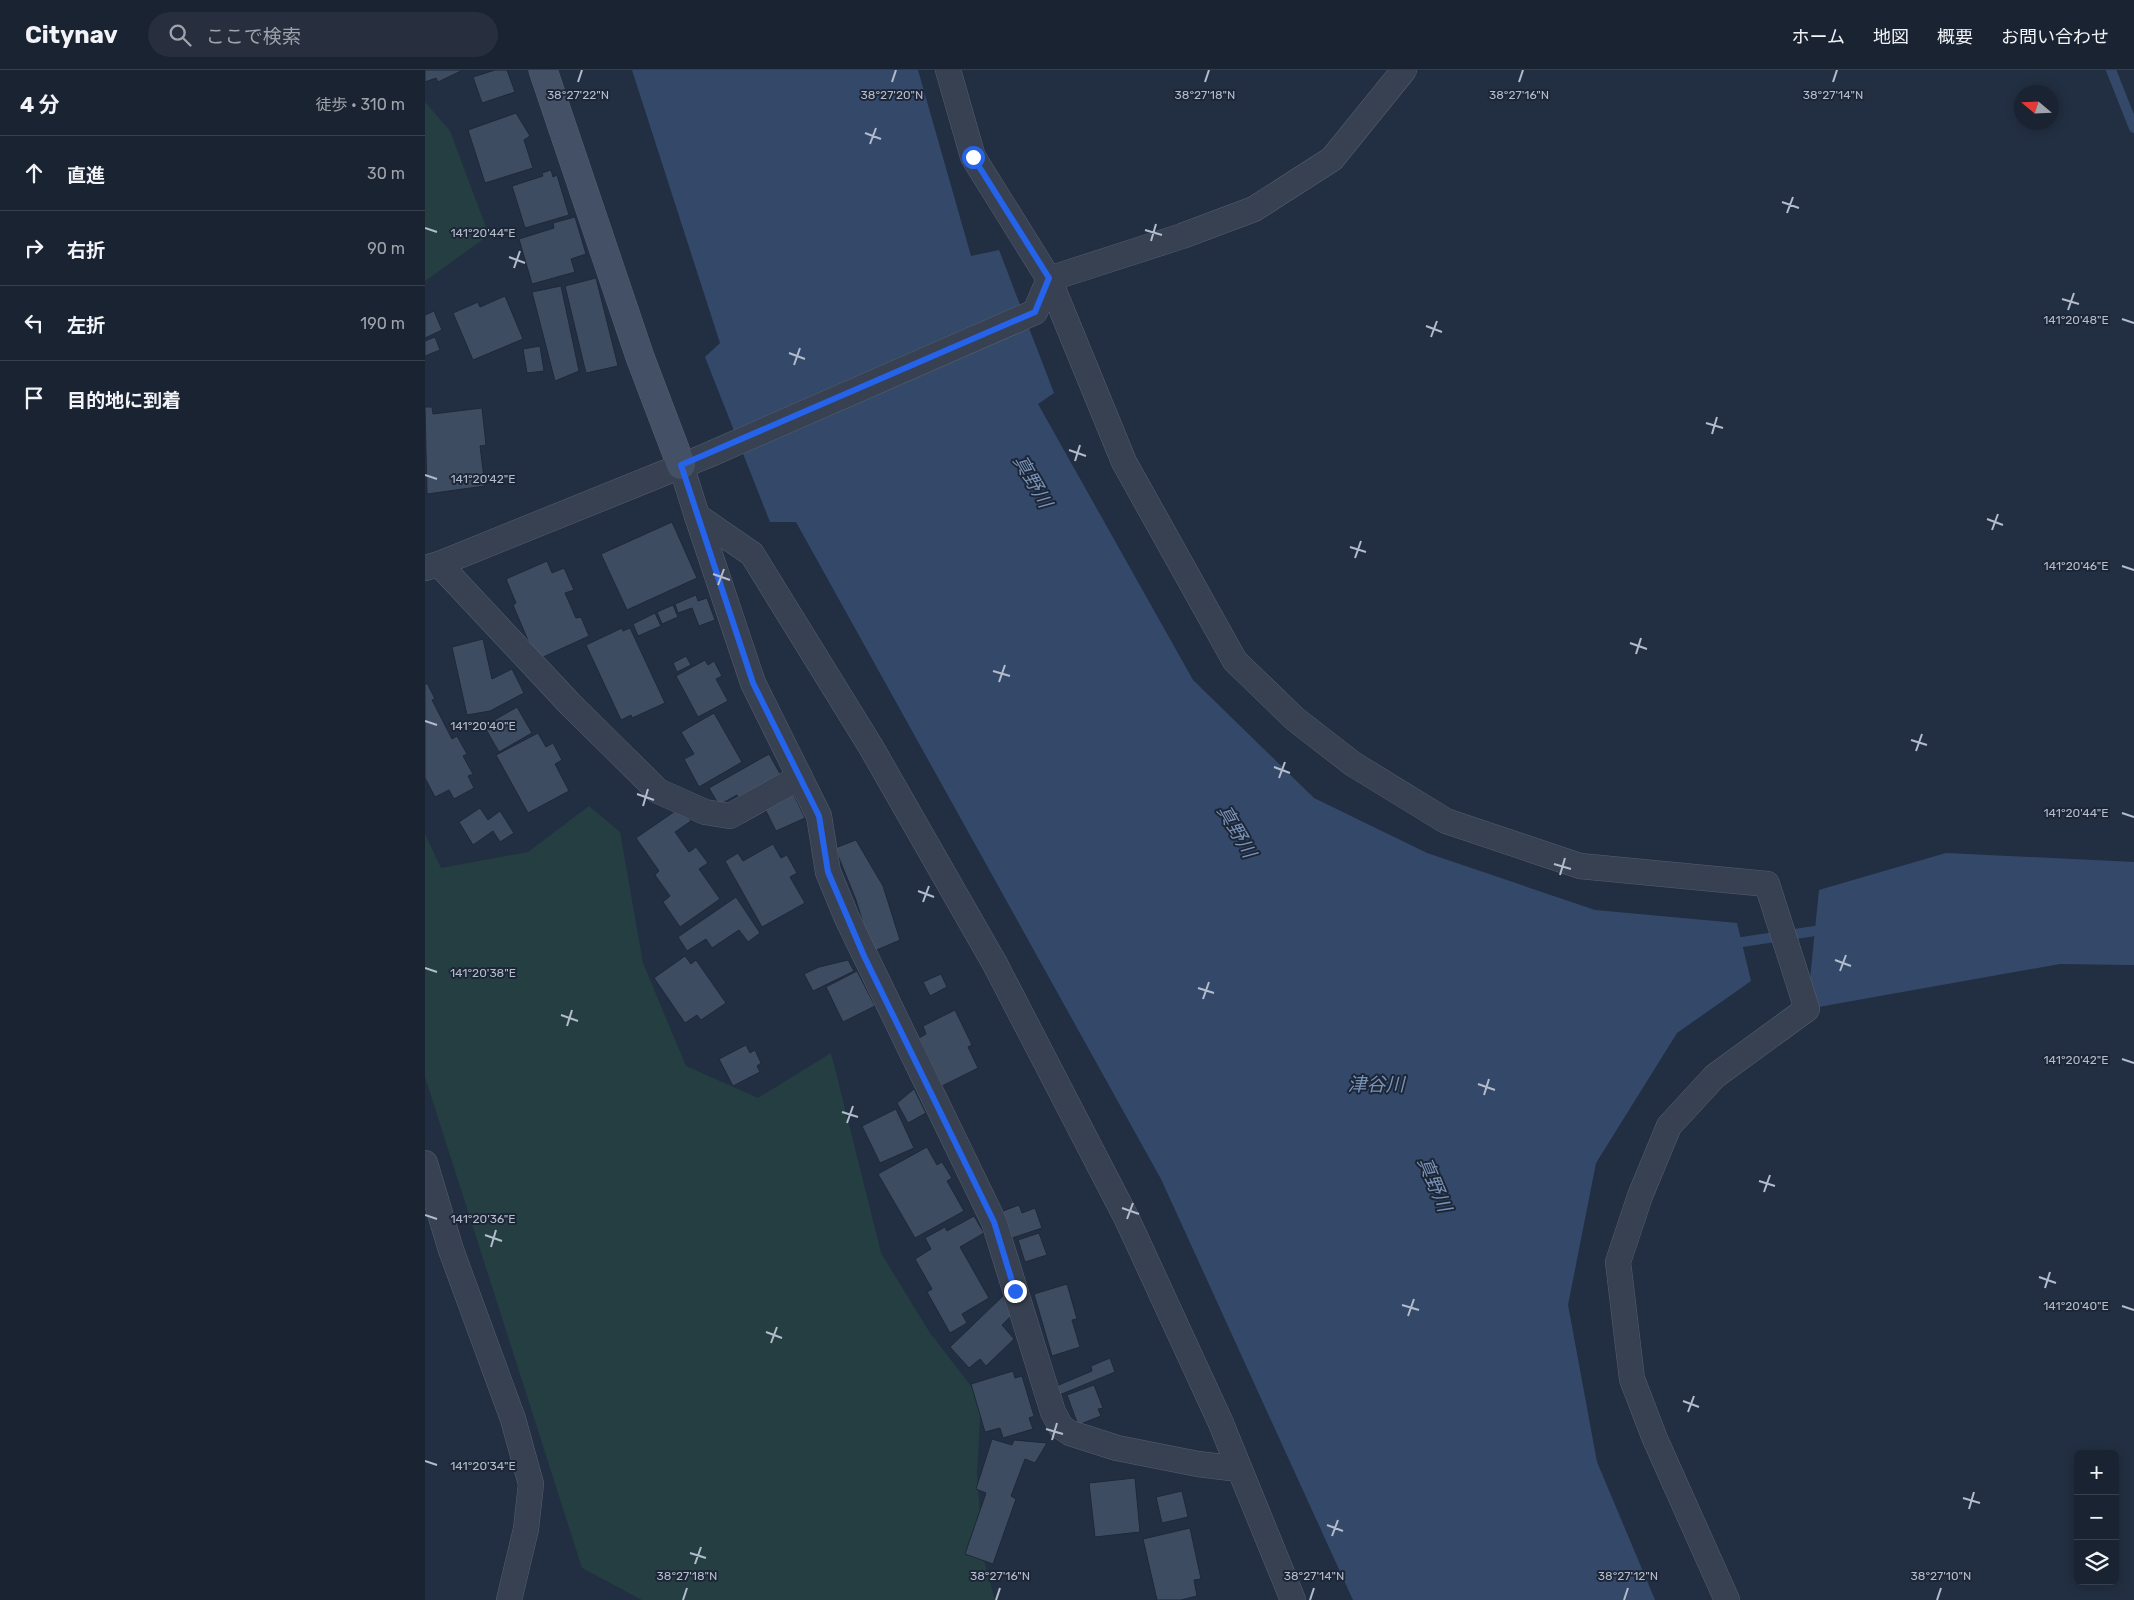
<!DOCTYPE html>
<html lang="ja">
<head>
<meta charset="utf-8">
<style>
  :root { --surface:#1a2332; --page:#272f3e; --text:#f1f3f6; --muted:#9fa4ac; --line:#38404d }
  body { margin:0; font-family:Rubik,"Noto Sans JP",sans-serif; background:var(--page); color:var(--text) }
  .controls { position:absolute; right:15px; bottom:15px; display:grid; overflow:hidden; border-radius:8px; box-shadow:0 2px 12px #0003 }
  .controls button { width:45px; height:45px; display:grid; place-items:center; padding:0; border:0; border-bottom:1px solid var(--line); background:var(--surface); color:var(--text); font:25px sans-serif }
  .compass { position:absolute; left:1589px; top:15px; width:45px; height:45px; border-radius:50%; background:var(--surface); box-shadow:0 2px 12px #0003; rotate:289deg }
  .stop { position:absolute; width:15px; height:15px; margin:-11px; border:4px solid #2563eb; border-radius:50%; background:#fff }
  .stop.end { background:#2563eb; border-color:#fff; box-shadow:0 1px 5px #0008 }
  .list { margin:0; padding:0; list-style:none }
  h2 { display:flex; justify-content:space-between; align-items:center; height:65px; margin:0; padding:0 20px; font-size:21px }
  h2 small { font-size:16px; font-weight:400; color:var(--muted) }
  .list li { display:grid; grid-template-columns:32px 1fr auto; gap:15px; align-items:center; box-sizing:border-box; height:75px; padding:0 20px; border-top:1px solid var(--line) }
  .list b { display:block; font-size:19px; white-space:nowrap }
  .list em { font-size:16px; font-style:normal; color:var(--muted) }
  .icon { flex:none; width:28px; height:28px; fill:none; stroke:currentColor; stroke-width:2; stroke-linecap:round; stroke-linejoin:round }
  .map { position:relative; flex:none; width:1709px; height:1530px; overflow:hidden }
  header { display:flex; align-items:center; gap:30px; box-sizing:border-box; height:70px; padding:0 25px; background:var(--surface); border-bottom:1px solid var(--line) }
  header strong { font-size:24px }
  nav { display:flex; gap:28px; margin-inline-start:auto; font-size:18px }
  .search { width:350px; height:45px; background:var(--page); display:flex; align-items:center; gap:12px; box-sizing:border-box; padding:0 18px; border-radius:28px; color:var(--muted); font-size:19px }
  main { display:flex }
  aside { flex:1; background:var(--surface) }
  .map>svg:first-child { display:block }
  .green { fill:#243e42 }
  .water { fill:#34496a }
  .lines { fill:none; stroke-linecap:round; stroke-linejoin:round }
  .stream { stroke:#34496a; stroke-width:10 }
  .building { fill:#3e4c62; stroke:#1e2838 }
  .street-casing { stroke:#555f6f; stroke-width:26 }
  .secondary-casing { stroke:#555f6f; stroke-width:29 }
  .street { stroke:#374151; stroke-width:25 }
  .secondary { stroke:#445065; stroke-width:28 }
  .route { stroke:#2563eb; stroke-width:6 }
  .ticks { fill:none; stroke:#b3bccc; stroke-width:2 }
  .labels { text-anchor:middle; stroke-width:4; stroke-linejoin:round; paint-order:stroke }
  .water-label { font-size:19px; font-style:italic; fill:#7891b6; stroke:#1c2636 }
  .ticks-label { font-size:12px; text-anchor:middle; fill:#b3bccc; stroke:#1c2636; stroke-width:4; stroke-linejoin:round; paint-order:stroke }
</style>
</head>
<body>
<header>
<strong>Citynav</strong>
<div class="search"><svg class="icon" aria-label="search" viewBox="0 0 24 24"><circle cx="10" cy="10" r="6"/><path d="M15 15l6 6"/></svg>ここで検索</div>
<nav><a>ホーム</a><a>地図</a><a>概要</a><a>お問い合わせ</a></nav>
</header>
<main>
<aside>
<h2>4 分<small>徒歩 · 310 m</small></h2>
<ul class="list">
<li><svg class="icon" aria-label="ahead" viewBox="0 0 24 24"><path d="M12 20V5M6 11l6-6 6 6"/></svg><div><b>直進</b></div><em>30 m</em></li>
<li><svg class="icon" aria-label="right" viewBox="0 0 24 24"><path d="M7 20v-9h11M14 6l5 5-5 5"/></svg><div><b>右折</b></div><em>90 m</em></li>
<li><svg class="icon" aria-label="left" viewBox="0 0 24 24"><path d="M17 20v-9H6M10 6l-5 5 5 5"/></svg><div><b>左折</b></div><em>190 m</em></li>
<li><svg class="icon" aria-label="arrive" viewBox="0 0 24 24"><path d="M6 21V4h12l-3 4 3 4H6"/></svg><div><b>目的地に到着</b></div></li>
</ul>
</aside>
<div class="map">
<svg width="1709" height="1530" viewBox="0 0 1709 1530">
  <rect width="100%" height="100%" fill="#222f42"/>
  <g class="green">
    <path d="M0,32l25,29 39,104 -64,46z"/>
    <path d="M164,736l31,26 23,131 43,103 72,32 73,-45 50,200 49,80 51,66 -4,75 6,83 12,43h-353l-60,-32 -157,-491v-243l16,34 87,-16z"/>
  </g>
  <g class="water">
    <path d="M207,0h286l53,186 28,-6 55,143 -16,11 155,276 121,118 113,55 168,57 142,13 14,58 -74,52 -81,130 -28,142 29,157 58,138h-302l-192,-421 -365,-657h-26l-65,-165 15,-14z"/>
    <path d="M1521,783l188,9v103l-74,-1 -253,45 12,-119z"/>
  </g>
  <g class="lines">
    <g class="stream">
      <path d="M1686,0l23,58"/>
      <path d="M1304,874l99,-15"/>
    </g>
  </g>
  <g class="building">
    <path d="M0,0h38l-25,12 -2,-4 -11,4z"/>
    <path d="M70,0h12l8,22 -33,11 -9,-26z"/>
    <path d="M91,43l14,23 -6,4 9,28 -48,15 -17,-53z"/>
    <path d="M126,100l2,7 4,-2 12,40 -44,13 -13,-42 31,-10 -1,-3z"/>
    <path d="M150,147l11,37 -15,5 4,13 -43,12 -13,-45 35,-11 -1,-5z"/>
    <path d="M171,208l22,88 -32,7 -21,-87z"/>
    <path d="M136,216l18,85 -24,10 -23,-89z"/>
    <path d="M80,226l18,43 -50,21 -20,-47 25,-11 2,5z"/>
    <path d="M9,241l8,19 -17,8v-23z"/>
    <path d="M10,267l5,13 -15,6v-15z"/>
    <path d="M115,276l4,25 -17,2 -4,-24z"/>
    <path d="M0,337h7l1,7 49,-6 4,37 -6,1 5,40 -58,8z"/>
    <path d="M247,452l25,56 -70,32 -26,-56z"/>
    <path d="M122,491l5,12 12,-5 10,22 -9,3 11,25 5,-1 8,19 -48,22 -11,-13 -17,-40 3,-2 -10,-24z"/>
    <path d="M271,525l2,6 9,-3 8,22 -16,6 -7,-18 -14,5 -3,-9z"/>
    <path d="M248,535l5,12 -16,7 -5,-12z"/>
    <path d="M230,543l6,13 -23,10 -5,-12z"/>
    <path d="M197,558l1,3 7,-3 35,75 -33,15 -1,-3 -10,5 -35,-75z"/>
    <path d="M58,569l9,40 20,-10 12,24 -34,18 -23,4 -15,-68z"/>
    <path d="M261,586l5,9 -14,7 -4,-9z"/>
    <path d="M280,590l3,5 6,-4 8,15 -6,3 12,22 -30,16 -22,-41z"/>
    <path d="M2,613l8,16 -3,1 20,39 5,-3 10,18 -4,2 10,18 -5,2 6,12 -20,11 -5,-9 -14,7 -10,-19v-93z"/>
    <path d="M92,637l15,26 -33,19 -15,-26z"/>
    <path d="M289,643l28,49 -43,25 -15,-28 10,-5 -13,-22z"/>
    <path d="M113,663l8,14 7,-4 9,17 -7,4 14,27 -41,22 -32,-58z"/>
    <path d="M344,684l14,25 -42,23 -4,-7 -18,10 -10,-17z"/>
    <path d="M368,723l12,25 -29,13 -12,-24z"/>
    <path d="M256,737l10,14 -16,11 14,20 7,-5 12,16 -9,6 21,30 -40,28 -17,-25 7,-6 -15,-21 4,-4 -23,-33z"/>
    <path d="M55,738l8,12 12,-9 14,22 -14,9 -7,-11 -20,14 -14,-23z"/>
    <path d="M431,770l27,46 17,54 -28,12 -16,-52 -21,-52z"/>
    <path d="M348,774l8,14 6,-3 10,18 -7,4 15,26 -43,24 -37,-66 13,-8 5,8z"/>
    <path d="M311,827l24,36 -12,9 -9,-12 -27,18 -6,-9 -19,12 -9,-14z"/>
    <path d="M260,886l6,8 5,-4 30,43 -25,17 -4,-5 -12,8 -31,-45z"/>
    <path d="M423,890l6,11 -41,20 -9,-17 15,-7z"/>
    <path d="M432,901l18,35 -32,16 -17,-35z"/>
    <path d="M516,904l6,13 -17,9 -7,-14z"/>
    <path d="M530,940l17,35 -4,2 10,21 -36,18 -23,-48 7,-4 -3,-8z"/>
    <path d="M321,975l4,8 5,-3 6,13 -4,3 3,6 -27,14 -14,-27z"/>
    <path d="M489,1019l12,24 -18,10 -11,-20z"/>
    <path d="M471,1039l18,39 -34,15 -18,-37z"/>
    <path d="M502,1077l10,18 5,-3 10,16 -5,3 17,30 -49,27 -37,-64z"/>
    <path d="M594,1135l3,8 13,-5 7,20 -30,10 -9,-27z"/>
    <path d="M549,1146l10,17 -24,14 29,51 -27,16 5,9 -17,10 -23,-41 5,-3 -17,-30 16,-10 -6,-11 20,-11 2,4z"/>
    <path d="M614,1163l8,22 -22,7 -7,-22z"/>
    <path d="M642,1214l10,35 -5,1 8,27 -28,9 -18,-62z"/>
    <path d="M579,1225l8,20 -10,10 12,14 -28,27 -6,-7 -11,9 -19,-21z"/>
    <path d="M685,1288l5,14 -58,24 -3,-9 38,-16 -1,-5z"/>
    <path d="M588,1301l2,7 7,-2 12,40 -5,2 4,11 -30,9 -3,-10 -15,4 -14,-48z"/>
    <path d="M669,1315l9,23 -5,1 3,7 -23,9 -11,-30z"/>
    <path d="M567,1369l20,6 2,-5 33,3 -12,20 -10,-4 -14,37 5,3 -23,65 -28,-10 21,-61 -10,-4z"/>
    <path d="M710,1408l5,54 -45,5 -6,-54z"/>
    <path d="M757,1421l6,26 -26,6 -6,-26z"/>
    <path d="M765,1458l11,51 -7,1 3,16 -16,4h-24l-14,-61z"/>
  </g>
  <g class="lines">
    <g class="street-casing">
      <g id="street">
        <path d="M523,0l25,87 76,122 75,183 111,199 60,58 58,45 93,57 134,45 187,18 40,125 -92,67 -46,50 -29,70 -22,66 14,117 23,60 72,161"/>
        <path d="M256,395l16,51 55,38 119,193 124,217 132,255 93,202 73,179"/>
        <path d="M272,446l56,167 66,133 9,56 19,46 147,304 59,190 8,15 9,6 47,15 81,16 41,5"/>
        <path d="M14,494l131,140 88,87 47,21 25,4 70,-39"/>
        <path d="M0,498l14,-4 267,-108 329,-144 14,-33 133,-43 72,-27 78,-50 72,-89"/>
        <path d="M0,1093l26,87 62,169 18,65 -5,45 -17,71"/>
      </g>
    </g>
    <g class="secondary-casing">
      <path id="secondary" d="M118,0l97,287 41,108"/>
    </g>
    <use href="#street" class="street"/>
    <use href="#secondary" class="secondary"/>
  </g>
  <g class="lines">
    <path class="route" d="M548,87l76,121 -14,34 -354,153 72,218 66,133 9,56 36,84 130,266 21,69"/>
  </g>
  <path class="ticks" d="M153,12l4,-12M467,12l4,-12M780,12l4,-12M1094,12l4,-12M1408,12l4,-12M440,63l16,6M445,74l6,-16M1357,132l17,6M1362,143l6,-16M0,158l12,4M720,160l17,5M726,171l5,-17M84,187l16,6M89,198l6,-17M1637,229l17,5M1643,240l6,-17M1697,249l12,4M1001,256l16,6M1006,267l6,-16M364,283l16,6M369,295l6,-17M1281,353l17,5M1287,364l5,-17M644,380l17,6M650,391l5,-16M0,405l12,4M1562,449l16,6M1567,460l6,-16M925,477l16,5M930,488l6,-17M1697,496l12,4M288,504l17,6M293,515l6,-16M1205,573l17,6M1211,584l5,-16M568,601l17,5M574,612l6,-17M0,651l12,4M1486,670l16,5M1491,681l6,-17M849,697l16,6M854,708l6,-16M212,724l17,6M218,736l5,-17M1697,743l12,4M1129,794l17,5M1135,805l5,-17M493,821l16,6M498,832l6,-16M1410,890l16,6M0,898l12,4M1415,901l6,-16M773,918l16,5M778,929l6,-17M136,945l17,6M142,956l5,-16M1697,989l12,4M1053,1014l17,6M1059,1025l5,-16M417,1042l16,5M422,1053l6,-17M1334,1111l16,5M1339,1122l6,-17M697,1138l17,6M0,1145l12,4M702,1149l6,-16M60,1165l17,6M66,1177l5,-17M1614,1207l17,6M1620,1218l5,-16M977,1235l17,5M1697,1236l12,4M983,1246l6,-17M341,1262l16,6M346,1273l6,-16M1258,1331l16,6M1263,1342l6,-16M621,1359l17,5M627,1370l5,-17M0,1391l12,4M1538,1428l17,5M1544,1439l5,-17M902,1455l16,6M907,1466l6,-16M265,1483l16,5M270,1494l6,-17M258,1530l4,-12M571,1530l4,-12M885,1530l4,-12M1199,1530l4,-12M1512,1530l4,-12"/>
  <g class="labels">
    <g class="water-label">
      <text transform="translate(608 411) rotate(60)" y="7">真野川</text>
      <text transform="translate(812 761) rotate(60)" y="7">真野川</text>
      <text x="951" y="1021">津谷川</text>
      <text transform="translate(1010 1114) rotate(67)" y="7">真野川</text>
    </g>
  </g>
  <g class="ticks-label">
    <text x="153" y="29">38°27'22"N</text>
    <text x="467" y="29">38°27'20"N</text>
    <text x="780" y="29">38°27'18"N</text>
    <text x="1094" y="29">38°27'16"N</text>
    <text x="1408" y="29">38°27'14"N</text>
    <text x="58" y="167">141°20'44"E</text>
    <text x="1651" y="254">141°20'48"E</text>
    <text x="58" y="413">141°20'42"E</text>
    <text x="1651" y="500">141°20'46"E</text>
    <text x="58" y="660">141°20'40"E</text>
    <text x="1651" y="747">141°20'44"E</text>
    <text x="58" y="907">141°20'38"E</text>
    <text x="1651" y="994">141°20'42"E</text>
    <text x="58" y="1153">141°20'36"E</text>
    <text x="1651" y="1240">141°20'40"E</text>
    <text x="58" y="1400">141°20'34"E</text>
    <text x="262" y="1510">38°27'18"N</text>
    <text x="575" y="1510">38°27'16"N</text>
    <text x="889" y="1510">38°27'14"N</text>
    <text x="1203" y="1510">38°27'12"N</text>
    <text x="1516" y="1510">38°27'10"N</text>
  </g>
</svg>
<div class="controls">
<button>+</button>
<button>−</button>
<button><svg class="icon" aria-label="layers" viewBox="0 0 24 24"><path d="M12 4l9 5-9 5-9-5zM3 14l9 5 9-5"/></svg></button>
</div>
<svg class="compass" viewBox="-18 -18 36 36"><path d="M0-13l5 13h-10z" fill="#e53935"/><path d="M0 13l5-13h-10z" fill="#9fa4ac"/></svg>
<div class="stop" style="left:548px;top:87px"></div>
<div class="stop end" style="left:590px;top:1221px"></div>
</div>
</main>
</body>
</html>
